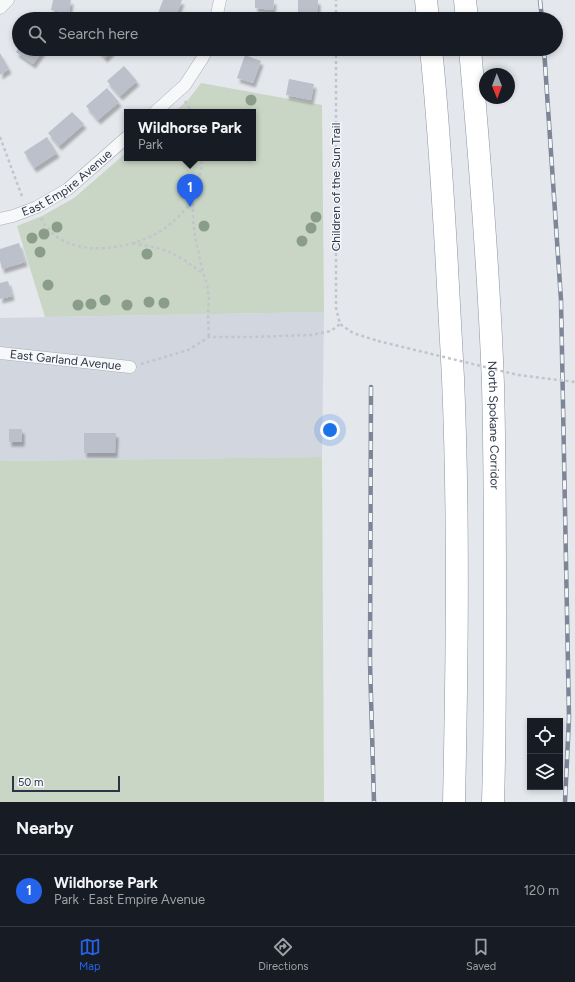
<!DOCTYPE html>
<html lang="en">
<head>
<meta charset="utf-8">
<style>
  :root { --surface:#171b24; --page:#20242c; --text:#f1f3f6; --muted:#9ea1a6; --line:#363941; --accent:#2563eb }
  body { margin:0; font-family:Figtree,sans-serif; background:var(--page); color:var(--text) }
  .controls { position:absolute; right:12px; bottom:12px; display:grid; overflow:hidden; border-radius:0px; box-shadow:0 2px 6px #0003 }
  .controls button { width:36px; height:36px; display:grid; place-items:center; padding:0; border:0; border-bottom:1px solid var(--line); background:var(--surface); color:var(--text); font:20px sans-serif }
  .compass { position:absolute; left:479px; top:68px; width:36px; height:36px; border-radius:50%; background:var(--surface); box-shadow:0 2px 6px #0003; rotate:179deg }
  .scale { position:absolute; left:12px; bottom:10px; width:108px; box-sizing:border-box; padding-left:4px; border:2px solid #2b3445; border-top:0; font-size:11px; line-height:14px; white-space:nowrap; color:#2b3445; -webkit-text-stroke:3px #f4f6f9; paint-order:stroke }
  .you { position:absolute; left:330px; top:430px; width:14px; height:14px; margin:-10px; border:3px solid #fff; border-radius:50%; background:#1a73e8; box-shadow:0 0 0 6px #1a73e833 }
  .badge { display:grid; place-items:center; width:26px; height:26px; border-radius:50%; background:var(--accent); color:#fff; font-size:13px; font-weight:700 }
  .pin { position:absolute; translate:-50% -33px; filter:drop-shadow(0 1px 2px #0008) }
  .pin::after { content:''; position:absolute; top:21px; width:14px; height:12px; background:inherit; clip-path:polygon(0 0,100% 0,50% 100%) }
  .popup { position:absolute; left:124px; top:109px; width:132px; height:52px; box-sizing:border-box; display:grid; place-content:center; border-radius:0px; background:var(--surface); filter:drop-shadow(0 1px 3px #0005); font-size:13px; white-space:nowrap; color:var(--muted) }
  .popup b { font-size:15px; color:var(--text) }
  .popup::after { content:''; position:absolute; left:50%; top:100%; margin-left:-8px; border:8px solid transparent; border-top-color:var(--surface) }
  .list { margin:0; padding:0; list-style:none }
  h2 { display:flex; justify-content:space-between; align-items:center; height:52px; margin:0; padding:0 16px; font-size:17px }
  h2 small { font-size:13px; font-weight:400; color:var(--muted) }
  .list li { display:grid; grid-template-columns:26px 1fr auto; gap:12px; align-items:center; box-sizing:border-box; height:72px; padding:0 16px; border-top:1px solid var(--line) }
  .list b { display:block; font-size:15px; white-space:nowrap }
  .list p { margin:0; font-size:13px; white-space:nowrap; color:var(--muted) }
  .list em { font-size:13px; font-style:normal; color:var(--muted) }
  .icon { flex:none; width:22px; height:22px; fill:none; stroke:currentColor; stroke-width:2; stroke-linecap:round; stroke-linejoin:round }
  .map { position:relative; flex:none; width:575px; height:802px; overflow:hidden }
  .search { position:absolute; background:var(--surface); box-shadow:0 2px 6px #0003; left:12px; right:12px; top:12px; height:44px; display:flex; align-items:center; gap:10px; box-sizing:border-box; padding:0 14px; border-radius:22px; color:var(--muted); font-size:15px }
  .sheet { height:124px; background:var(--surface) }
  nav { display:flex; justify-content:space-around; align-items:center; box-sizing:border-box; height:56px; border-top:1px solid var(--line); background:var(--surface); font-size:11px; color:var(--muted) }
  nav a { display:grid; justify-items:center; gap:2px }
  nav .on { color:var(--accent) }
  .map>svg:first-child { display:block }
  .built { fill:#d2d6de }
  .green { fill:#c9d6c5 }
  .building { fill:#bbc0ca; filter:url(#shadow) }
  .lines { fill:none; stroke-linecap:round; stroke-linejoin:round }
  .street-casing { stroke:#a9aeb7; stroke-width:13 }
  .highway-casing { stroke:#8b94a3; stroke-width:23 }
  .path { stroke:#c2c5cb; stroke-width:2.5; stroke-dasharray:3 3; stroke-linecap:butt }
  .street { stroke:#f7f8fa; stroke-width:12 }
  .highway { stroke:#fff; stroke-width:22 }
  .rail-casing { stroke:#7d8696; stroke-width:4.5 }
  .rail { stroke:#f4f6f9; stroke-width:3; stroke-dasharray:9; stroke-linecap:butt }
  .path-bridge { stroke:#c2c5cb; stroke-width:2.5; stroke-dasharray:3 3; stroke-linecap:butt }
  .tree { fill:#899d89 }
  .labels { text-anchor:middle; stroke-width:3; stroke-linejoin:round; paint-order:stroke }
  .street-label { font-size:12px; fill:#2b3445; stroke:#f4f6f9 }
</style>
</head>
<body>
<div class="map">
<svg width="575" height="802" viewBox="0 0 575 802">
  <defs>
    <filter id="shadow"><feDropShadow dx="2.5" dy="4.5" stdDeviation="1" flood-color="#0004"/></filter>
  </defs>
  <rect width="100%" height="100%" fill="#e4e7ec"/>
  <path class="built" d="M324,312l-2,145 -322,4v-143z"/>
  <g class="green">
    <path d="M201,83l121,22 2,207 -279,5 -28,-91 25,-10 32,-18 53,-46v6h126v-46h-79l14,-12z"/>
    <path d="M322,457l2,345h-324v-341z"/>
  </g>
  <g class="building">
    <path d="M53,0h18l-2,13 -18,-3z"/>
    <path d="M163,0h19l-7,19h-10l-8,-3z"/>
    <path d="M255,0h19l-1,10 -18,-2z"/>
    <rect x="298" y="0" width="20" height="12"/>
    <path d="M19,47v2h25l-11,15 -17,-12z"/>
    <path d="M97,49h17l-9,9z"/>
    <path d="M0,53l9,16 -9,6z"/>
    <path d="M245,55l16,6 -8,22 -16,-5z"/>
    <path d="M124,66l13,15 -17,15 -13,-15z"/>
    <path d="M289,79l25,5 -3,16 -25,-5z"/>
    <path d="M107,88l12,14 -21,18 -12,-14z"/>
    <path d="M72,112l12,12 -25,22 -11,-13z"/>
    <path d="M47,137l10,16 -23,15 -10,-16z"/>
    <path d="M19,243l6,19 -23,7 -2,-8v-12z"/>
    <path d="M8,281l4,15 -12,3v-16z"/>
    <rect x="9" y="429" width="13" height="13"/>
    <path d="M84,433h32l-1,20h-31z"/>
  </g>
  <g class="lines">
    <g class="street-casing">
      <g id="street">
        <path d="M0,8l8,-8"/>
        <path d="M216,19l4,-19"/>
        <path d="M155,112l30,-27 17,-26 5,-10"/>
        <path id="s1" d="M0,219l13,-3 24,-9 31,-18 59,-52"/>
        <path id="s2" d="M0,353l130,14"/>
      </g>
    </g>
    <g class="highway-casing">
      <g id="highway">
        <path d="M426,0l2,19"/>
        <path d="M465,0l2,19"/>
        <path d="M431,49c7,66 11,133 15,200 2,43 5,86 7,129 6,141 4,283 1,424"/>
        <path id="s3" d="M470,49c10,112 19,224 23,336 2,75 2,149 2,224 0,64 0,129 -2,193"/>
      </g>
    </g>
    <g class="path">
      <path d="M336,19v-19"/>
      <path d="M336,49v259l4,16 13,9 25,8"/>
      <path d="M185,101l7,11"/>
      <path d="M0,137l23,62"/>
      <path d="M193,197v24l2,15 8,37 4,11 2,16 -1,16 1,21"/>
      <path d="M41,218c20,42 85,34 118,14 10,-6 20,-15 28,-25 10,-14 14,-32 15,-49"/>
      <path d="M133,243c9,2 19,4 28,6 16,5 29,15 41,24"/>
      <path d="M141,364l47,-14 21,-13h43l59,-2 20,-4 9,-7"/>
    </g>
    <use href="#street" class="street"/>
    <use href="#highway" class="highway"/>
    <g class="rail-casing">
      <g id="rail">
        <path d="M540,0l2,19"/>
        <path d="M544,49l17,251 8,418 -4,84"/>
        <path d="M371,387l-1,275 4,140"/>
      </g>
    </g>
    <use href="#rail" class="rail"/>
    <path class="path-bridge" d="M378,341l140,34 57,7"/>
  </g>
  <g class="tree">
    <circle cx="251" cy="100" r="5.5"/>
    <circle cx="316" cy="217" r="5.5"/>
    <circle cx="204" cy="226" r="5.5"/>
    <circle cx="57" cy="227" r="5.5"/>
    <circle cx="311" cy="228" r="5.5"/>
    <circle cx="44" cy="234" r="5.5"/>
    <circle cx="32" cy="238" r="5.5"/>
    <circle cx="302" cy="241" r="5.5"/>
    <circle cx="40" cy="252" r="5.5"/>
    <circle cx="147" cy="254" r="5.5"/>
    <circle cx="48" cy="285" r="5.5"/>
    <circle cx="105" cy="300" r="5.5"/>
    <circle cx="149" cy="302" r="5.5"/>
    <circle cx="164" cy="303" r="5.5"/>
    <circle cx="91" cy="304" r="5.5"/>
    <circle cx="78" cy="305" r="5.5"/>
    <circle cx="127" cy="305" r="5.5"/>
  </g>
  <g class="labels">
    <g class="street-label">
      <text dy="4" stroke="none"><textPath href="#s1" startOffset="77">East Empire Avenue</textPath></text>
      <text transform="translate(336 187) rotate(-90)" y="4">Children of the Sun Trail</text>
      <text dy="4" stroke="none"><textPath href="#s2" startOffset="66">East Garland Avenue</textPath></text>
      <text dy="4" stroke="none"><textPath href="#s3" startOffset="377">North Spokane Corridor</textPath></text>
    </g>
  </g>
</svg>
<div class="controls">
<button><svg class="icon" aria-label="locate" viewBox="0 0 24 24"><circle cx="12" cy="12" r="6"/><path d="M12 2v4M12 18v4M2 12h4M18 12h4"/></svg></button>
<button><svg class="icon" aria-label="layers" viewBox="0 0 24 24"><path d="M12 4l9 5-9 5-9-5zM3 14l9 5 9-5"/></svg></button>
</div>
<svg class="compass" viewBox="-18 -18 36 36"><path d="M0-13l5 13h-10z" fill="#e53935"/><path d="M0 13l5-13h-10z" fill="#9ea1a6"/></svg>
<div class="scale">50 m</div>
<div class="you"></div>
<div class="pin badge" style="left:190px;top:207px">1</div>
<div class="popup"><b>Wildhorse Park</b>Park</div>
<div class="search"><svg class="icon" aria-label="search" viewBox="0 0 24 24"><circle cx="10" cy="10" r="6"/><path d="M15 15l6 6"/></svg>Search here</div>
</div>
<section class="sheet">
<h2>Nearby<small></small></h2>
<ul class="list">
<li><span class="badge">1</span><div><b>Wildhorse Park</b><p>Park · East Empire Avenue</p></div><em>120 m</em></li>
</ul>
</section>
<nav>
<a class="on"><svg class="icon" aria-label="map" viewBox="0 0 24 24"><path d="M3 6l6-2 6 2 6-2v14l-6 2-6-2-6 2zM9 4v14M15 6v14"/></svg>Map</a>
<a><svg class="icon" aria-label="directions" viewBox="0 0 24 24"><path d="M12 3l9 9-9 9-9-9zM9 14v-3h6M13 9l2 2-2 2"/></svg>Directions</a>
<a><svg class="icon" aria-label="saved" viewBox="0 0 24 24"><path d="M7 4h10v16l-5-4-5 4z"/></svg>Saved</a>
</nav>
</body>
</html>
